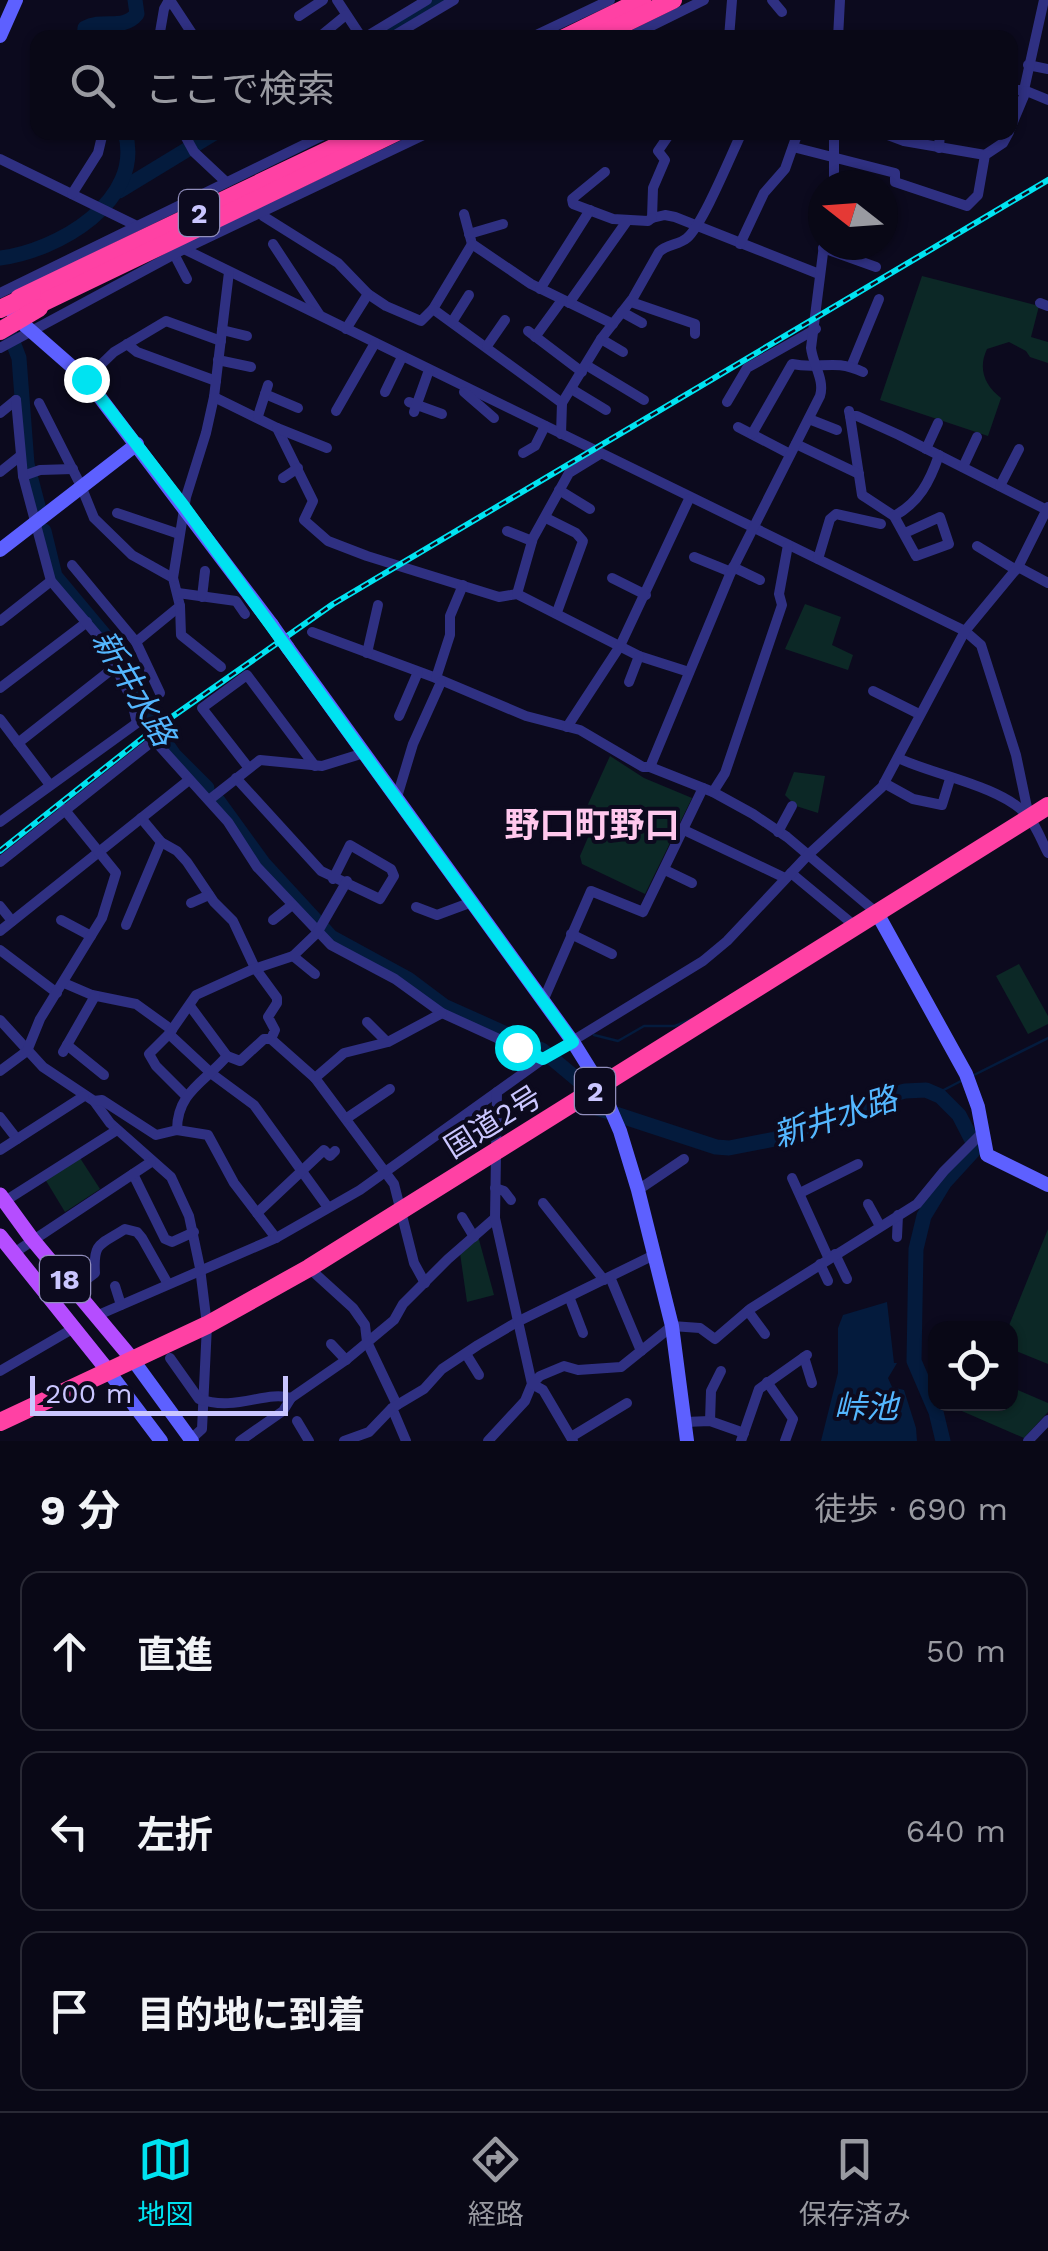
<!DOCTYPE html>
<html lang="ja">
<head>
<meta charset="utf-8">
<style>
  :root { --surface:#090816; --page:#171623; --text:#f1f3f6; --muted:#999aa1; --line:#292935; --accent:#00e3f1 }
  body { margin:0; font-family:"Work Sans","Noto Sans JP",sans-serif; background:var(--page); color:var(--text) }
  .controls { position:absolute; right:30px; bottom:30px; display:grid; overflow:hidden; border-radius:20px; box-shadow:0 2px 8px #0004 }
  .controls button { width:90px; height:90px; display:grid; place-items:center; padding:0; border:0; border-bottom:2px solid var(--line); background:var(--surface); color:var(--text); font:50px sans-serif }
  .compass { position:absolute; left:808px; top:170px; width:90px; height:90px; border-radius:50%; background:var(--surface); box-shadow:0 2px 8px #0004; rotate:287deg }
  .scale { position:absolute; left:30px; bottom:25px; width:258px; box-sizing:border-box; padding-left:10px; border:5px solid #cac6ff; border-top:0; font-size:28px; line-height:35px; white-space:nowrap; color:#cac6ff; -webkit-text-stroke:8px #0c0a1e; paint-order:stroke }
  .stop { position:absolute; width:30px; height:30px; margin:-22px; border:8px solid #00e3f1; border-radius:50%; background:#fff }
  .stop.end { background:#00e3f1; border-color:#fff; box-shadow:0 2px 10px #0008 }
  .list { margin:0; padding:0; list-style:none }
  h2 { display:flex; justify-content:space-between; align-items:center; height:130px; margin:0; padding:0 40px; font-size:42px }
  h2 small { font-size:32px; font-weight:400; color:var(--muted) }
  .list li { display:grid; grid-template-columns:65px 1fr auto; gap:30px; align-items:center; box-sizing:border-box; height:160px; margin:0 20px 20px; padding:0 20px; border:2px solid var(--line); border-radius:20px }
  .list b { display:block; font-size:38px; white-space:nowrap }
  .list em { font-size:32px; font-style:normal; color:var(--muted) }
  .icon { flex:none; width:55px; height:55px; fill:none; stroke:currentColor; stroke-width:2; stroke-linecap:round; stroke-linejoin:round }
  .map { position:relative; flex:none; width:1048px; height:1441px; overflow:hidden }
  .search { position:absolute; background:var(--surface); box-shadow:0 2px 8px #0004; left:30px; right:30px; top:30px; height:110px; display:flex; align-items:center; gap:25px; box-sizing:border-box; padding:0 35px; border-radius:20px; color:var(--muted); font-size:38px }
  .sheet { height:670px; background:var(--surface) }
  nav { display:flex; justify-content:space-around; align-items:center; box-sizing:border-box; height:140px; border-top:2px solid var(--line); background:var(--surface); font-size:28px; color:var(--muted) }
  nav a { display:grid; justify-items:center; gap:5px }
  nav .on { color:var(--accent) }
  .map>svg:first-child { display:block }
  .green { fill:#0c2826 }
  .water { fill:#041b3d }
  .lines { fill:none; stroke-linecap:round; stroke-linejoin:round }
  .stream { stroke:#041b3d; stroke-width:2.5 }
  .river { stroke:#041b3d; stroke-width:15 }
  .street { stroke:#2f3082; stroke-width:10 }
  .secondary { stroke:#5d60ff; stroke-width:14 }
  .primary { stroke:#b54dff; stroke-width:15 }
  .highway { stroke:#ff41a4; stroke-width:18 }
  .rail-casing { stroke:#00e3f1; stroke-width:6 }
  .rail { stroke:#0c0a1e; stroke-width:2.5; stroke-dasharray:8; stroke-linecap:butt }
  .secondary-bridge { stroke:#5d60ff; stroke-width:14 }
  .highway-bridge { stroke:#ff41a4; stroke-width:18 }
  .route { stroke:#00e3f1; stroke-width:12 }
  .labels { text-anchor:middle; stroke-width:8; stroke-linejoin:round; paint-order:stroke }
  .shield { fill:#0c0a1e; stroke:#918ebc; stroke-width:2.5 }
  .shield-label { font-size:28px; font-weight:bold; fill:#cac6ff }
  .street-label { font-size:30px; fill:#cac6ff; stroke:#0c0a1e }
  .water-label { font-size:32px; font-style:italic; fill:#54b7ff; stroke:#0c0a1e }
  .quarter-label { font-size:35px; font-weight:bold; fill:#ffc8ed; stroke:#0c0a1e }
</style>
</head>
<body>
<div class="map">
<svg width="1048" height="1441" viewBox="0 0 1048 1441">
  <rect width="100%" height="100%" fill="#0c0a1e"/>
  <g class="green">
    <path d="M922,276l117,30 -8,31 17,5v21l-18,-6 -4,-6 -17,-9 -22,7c-9,19 -3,36 14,49l-13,38 -108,-36z"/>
    <path d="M805,604l36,13 -9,28 21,10 -5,15 -63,-21z"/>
    <path d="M610,756l34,22 48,20 -47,96 -63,-30 -2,-8 16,-37 -12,-6z"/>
    <path d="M794,772l31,4 -7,37 -22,-7 -11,-11z"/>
    <path d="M1019,964l29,52v8l-20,10 -32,-58z"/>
    <path d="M80,1158l20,31 -35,23 -20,-33z"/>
    <path d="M1048,1229v135l-37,-15 -3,-21z"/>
    <path d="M478,1236l16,59 -27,7 -7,-49z"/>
    <path d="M1011,1387l37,16v9l-24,26 -76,-33 62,-1z"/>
  </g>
  <path class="water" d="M887,1302l7,61h3l-9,15 4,9 12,3 12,38 1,13h-96l17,-68v-45l5,-13z"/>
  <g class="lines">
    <g class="stream">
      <path d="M594,1035l24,6 26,-15h31l17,-7"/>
      <path d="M974,1075l74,-37"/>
      <path d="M936,1094l25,-13"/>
    </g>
    <g class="river">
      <path d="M84,38l1,-10c18,-10 38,3 52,-14l-2,-14"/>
      <path d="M376,38l64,-38"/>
      <path d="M119,191l97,-59"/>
      <path d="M0,258c57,-7 145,-57 125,-126"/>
      <path d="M8,329l11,29 8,106 11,42"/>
      <path d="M44,531l11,45 56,67 31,66 32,46 33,33"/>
      <path d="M218,801l45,62 68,74 77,42 36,27 98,44 36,30"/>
      <path d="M597,1108l119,39 13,1 46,-9 97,-39 33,-9 21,-1 14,6 19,19 17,33 -32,35 -20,33 -8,33 -2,112 22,51 7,29"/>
    </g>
    <g class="street">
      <path d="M170,0l25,38"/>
      <path d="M337,0l25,38"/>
      <path d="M772,0l10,12"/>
      <path d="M299,16l24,-16"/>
      <path d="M159,38l5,-29 5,-9"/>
      <path d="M205,38l2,-2"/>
      <path d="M318,38l28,-23"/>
      <path d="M364,38l63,-38"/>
      <path d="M390,38l64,-38"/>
      <path d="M530,38l80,-38"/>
      <path d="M627,38l77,-38"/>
      <path d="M729,38l3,-38"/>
      <path d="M838,38l2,-38"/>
      <path d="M1028,65l20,4"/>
      <path d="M1010,90h14l24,10"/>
      <path d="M1024,90l20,-90"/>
      <path d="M1010,129l16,-38"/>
      <path d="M183,132l11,20 32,30"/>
      <path d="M671,132l-13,19 7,9 -12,28 -1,30 13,-3 10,2 144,57"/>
      <path d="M880,132l24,9 81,14"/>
      <path d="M793,147l102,26v9l72,24 11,-11 7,-40 18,-12 6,-11"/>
      <path d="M939,148l1,-16"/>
      <path d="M0,159l137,67"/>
      <path d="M605,172l-33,27 1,5 40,15 35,2 4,-3"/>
      <path d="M834,185v-53"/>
      <path d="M72,194l26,-41 5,-21"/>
      <path d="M464,214l8,30 59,40 82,40"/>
      <path d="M263,216l75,47 30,31 18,12 35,15 12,-12 39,-65"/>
      <path d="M469,234l34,-10"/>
      <path d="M273,244l46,70"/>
      <path d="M740,244l24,-51 21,-24 13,-37"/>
      <path d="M823,248l53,19"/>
      <path d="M184,249l781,382 16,14 35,110 13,62"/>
      <path d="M174,254l13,25"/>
      <path d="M540,289l50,-79"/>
      <path d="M0,293l330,-161"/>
      <path d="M631,302l64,22v10"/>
      <path d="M569,303l58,-82"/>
      <path d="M1040,303l8,3"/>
      <path d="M433,309l129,94"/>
      <path d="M622,312l20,11"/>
      <path d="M452,322l17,-27"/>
      <path d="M346,329l22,-35"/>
      <path d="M222,330l25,6"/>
      <path d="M528,331l54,41"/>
      <path d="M535,337l27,-37"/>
      <path d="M601,339l22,13"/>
      <path d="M127,344l10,8 79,29"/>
      <path d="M487,346l18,-26"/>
      <path d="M0,348l184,-99 246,-117"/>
      <path d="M218,360l33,7"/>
      <path d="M586,365l58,35"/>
      <path d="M851,367l28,-68"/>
      <path d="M86,379l28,-27 52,-31 55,20"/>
      <path d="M573,390l33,20"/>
      <path d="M385,392l17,-35"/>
      <path d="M464,392l30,26"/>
      <path d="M265,394l33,14"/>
      <path d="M214,397l63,31 36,73 -9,19 24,21 39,15 132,41 18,-3 122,62 50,16"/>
      <path d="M409,402l33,12"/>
      <path d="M727,402l20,-34 69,-39"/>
      <path d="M39,403l42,83 13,32 38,37 41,23 7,28 -44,36 -64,-77"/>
      <path d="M336,411l39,-68"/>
      <path d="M849,411l1,5h7l42,19 148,75"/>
      <path d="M414,412l15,-42"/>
      <path d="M0,413l16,-13"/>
      <path d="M258,416l10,-31"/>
      <path d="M850,416l12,79 32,21 22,40 33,-12 -9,-27 -35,16"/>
      <path d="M809,419l28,11"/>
      <path d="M738,427l52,27"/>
      <path d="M277,428l50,20"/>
      <path d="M561,434l1,-31 39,-64 32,-41 26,-46c8,-8 20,-7 28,-14 16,-14 44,-83 55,-106"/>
      <path d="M752,434l40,-70c29,6 41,-6 71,8"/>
      <path d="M796,444l63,30"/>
      <path d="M926,449l12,-26"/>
      <path d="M523,453l12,-7 10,-20"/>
      <path d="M963,467l14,-30"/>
      <path d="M0,472l19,-15"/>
      <path d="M23,476l17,-6 33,-1"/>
      <path d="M283,478l15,-10"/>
      <path d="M1000,486l19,-37"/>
      <path d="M559,490l31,19"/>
      <path d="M117,513l62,21"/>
      <path d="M894,516c25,-13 36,-35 45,-61"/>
      <path d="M546,518l30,15 7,8 -26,71"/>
      <path d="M507,531l25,10"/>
      <path d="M977,546l39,24"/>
      <path d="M694,557l37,15"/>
      <path d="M818,559l12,-40 6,-5 45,10"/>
      <path d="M733,567l27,13"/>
      <path d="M1018,567l30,16"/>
      <path d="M173,578l13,-81 20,-64 8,-36 15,-125"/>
      <path d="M612,578l34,17"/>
      <path d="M178,593l58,8 9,13"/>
      <path d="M517,594l16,-56 36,-65 31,-19"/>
      <path d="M202,597l3,-26"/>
      <path d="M180,606l1,29 40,32"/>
      <path d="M0,621l51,-40"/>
      <path d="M312,632l124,46 90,38 54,14 63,37h7l63,25 40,22 34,23 90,76"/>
      <path d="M136,642l24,51"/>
      <path d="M367,653l11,-48"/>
      <path d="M436,678l14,-43v-19l13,-31"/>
      <path d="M629,682l10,-26"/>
      <path d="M0,688l87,-66"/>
      <path d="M873,691l46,23"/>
      <path d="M399,716l19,-44"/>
      <path d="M0,719l50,66"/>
      <path d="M567,727l53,-81 69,-147"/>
      <path d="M18,743l98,-77"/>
      <path d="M898,758c36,17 98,27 126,54 11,10 17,28 24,41"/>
      <path d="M248,767l-46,-59 45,-33 68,91"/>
      <path d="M650,767l81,-195 89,-176c5,-16 -7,-31 -9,-48l13,-103"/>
      <path d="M236,778l85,93 59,28 14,-23 -3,-7 -41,-24 -17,34"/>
      <path d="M884,783l29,16 29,6 8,-26"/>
      <path d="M713,792l12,-19 57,-168 -3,-11 9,-49"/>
      <path d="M397,797l16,-53 28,-62"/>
      <path d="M209,800l51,-40 62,6 42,-13"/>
      <path d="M141,818l20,24 16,9 10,11 27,40 19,19 22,47 22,30v5l-9,14 7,13 -4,9"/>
      <path d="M0,822l137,-99 -6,-25 -28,-56 -52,-61 -28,-105 -7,-76"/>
      <path d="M684,830l101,48"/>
      <path d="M778,832l14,-26"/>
      <path d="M0,862l154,-122 74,82 29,45 74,78 64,34 47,34 101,46"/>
      <path d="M665,870l27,13"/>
      <path d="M791,873l64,53"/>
      <path d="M191,903l18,-8"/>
      <path d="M0,906l12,15"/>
      <path d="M416,907l21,8 35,-13"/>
      <path d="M61,920l30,16"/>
      <path d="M273,920l19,-15"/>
      <path d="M126,925l35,-83"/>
      <path d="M0,931l189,-151"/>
      <path d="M571,934l41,20"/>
      <path d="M0,950l57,43"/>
      <path d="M293,956l22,18"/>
      <path d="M64,983l28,12 44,9 36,26"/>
      <path d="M543,1001l48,-110 52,21 60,-124"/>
      <path d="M190,1006l37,50"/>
      <path d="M0,1020l43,47 51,34 16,22 61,54 18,39 11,52 7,57 -5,104 -11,10"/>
      <path d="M367,1022l20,20"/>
      <path d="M169,1034l43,40 42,31 73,101"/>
      <path d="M67,1045l37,30"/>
      <path d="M63,1052l32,-56"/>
      <path d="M0,1071l27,-20 13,-32 62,-101 14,-45 -52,-64"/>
      <path d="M315,1078l79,106 20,79 11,20"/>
      <path d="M185,1095l-29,-29 -7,-12 20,-20 27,-39 55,-25 42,-14 24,-23 30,-52"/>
      <path d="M94,1101l8,-1 54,35 21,-5 31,5 26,48 42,55"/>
      <path d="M0,1117l17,22"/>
      <path d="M347,1118l43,-29"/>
      <path d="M177,1130c0,-38 28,-48 50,-74l13,5 24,-22h7l44,39 29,-25 44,-11 54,-29"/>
      <path d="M0,1150l84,-54"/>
      <path d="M133,1174l32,65 7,3 22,-10"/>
      <path d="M792,1178l36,79"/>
      <path d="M495,1188l9,3 7,9"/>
      <path d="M638,1190l46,-31"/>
      <path d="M800,1193l58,-29"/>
      <path d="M5,1201l112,-71"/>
      <path d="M543,1203l61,77"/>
      <path d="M868,1204l12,22"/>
      <path d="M257,1213l67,-63 6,6 5,-5"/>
      <path d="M462,1217l12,20"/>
      <path d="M897,1237l1,-22"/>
      <path d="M14,1253l137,-91"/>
      <path d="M835,1254l12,25"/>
      <path d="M820,1264l8,17"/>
      <path d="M309,1268l44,40 12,17 2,17 30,63"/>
      <path d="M610,1277l31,74"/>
      <path d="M115,1286l6,19"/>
      <path d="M74,1289l21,-16c-2,-31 5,-28 30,-44l12,3 5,6 26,46"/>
      <path d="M570,1299l13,34"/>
      <path d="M748,1311l17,23"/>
      <path d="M96,1316l180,-78 84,-48 183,-131 160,-98 24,-20 81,-86 74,-68 83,-156 53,-64 30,-60"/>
      <path d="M331,1344l15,16"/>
      <path d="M466,1354l13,21"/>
      <path d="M804,1357l8,26"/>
      <path d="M170,1358l29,41c37,13 67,-9 92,-1"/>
      <path d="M0,1371l74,-43"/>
      <path d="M767,1382l26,37 -8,22"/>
      <path d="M392,1408l14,33"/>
      <path d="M297,1421l12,20"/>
      <path d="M710,1421l1,-30 10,-20"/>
      <path d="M685,1422l25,-1 34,12"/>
      <path d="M571,1437l56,-34"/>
      <path d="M240,1441l43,-30 8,-13 55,-38 48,-40 9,-16 45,-45 47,-41"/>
      <path d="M344,1441l25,-9 23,-24 32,-19 18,-20 36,-24 39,-23 139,-68"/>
      <path d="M488,1441l37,-40 7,-17 -37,-166 2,-126"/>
      <path d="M573,1441l-30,-51 -11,-6 8,-8 24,-10 14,4 43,-3 51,-41 28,2 15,11 35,-30 167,-105 27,-33 39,-39"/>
      <path d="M741,1441l18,-52 48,-34"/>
      <path d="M1028,1441l20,-21"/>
    </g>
    <g class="secondary">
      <path d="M0,36l16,-36"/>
      <path d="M14,316l72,63 186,246"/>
      <path d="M0,550l137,-106"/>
      <path d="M288,648l285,394 28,45 19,44 18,59 34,136 15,115"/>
      <path d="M877,913l89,161 12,33 9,48 61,30"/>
      <path d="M133,1360l59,81"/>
      <path d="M109,1372l52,69"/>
    </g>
    <g class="primary">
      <path d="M0,1195l32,44 101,121"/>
      <path d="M0,1236l109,136"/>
    </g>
    <g class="highway">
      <path d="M564,38l78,-38"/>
      <path d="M595,38l78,-38"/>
      <path d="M19,298l347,-166"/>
      <path d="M38,305l359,-173"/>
      <path d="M0,1422l207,-97 102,-57 739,-462"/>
    </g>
    <g class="rail-casing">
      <path id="rail" d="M0,851l149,-118 184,-129 715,-424"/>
    </g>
    <use href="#rail" class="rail"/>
    <path class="secondary-bridge" d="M272,625l16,23"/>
    <g class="highway-bridge">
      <path d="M0,309l32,-15"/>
      <path d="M0,331l39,-23"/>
    </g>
  </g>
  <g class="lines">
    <path class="route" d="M86,379l98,127 389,536 -30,17 -26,-12"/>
  </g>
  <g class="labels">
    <g class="shield">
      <rect x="179" y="190" width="40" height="46" rx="8"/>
      <rect x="575" y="1068" width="40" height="46" rx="8"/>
      <rect x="40" y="1256" width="50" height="46" rx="8"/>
    </g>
    <g class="shield-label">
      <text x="199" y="223">2</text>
      <text x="595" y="1101">2</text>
      <text x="65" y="1289">18</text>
    </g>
    <g class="street-label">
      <text transform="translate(493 1122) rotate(-32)" y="10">国道2号</text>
    </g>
    <g class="water-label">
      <text transform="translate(134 688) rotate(59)" y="11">新井水路</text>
      <text transform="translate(835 1117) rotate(-18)" y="11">新井水路</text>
      <text x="866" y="1418">峠池</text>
    </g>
    <g class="quarter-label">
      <text x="592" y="837">野口町野口</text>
    </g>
  </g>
</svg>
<div class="controls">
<button><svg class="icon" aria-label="locate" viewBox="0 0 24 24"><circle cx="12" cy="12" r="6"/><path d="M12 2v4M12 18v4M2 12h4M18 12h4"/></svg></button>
</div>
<svg class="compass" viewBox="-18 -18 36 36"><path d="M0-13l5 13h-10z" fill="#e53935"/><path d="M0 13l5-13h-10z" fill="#999aa1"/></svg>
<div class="scale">200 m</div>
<div class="stop" style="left:517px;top:1047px"></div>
<div class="stop end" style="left:86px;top:379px"></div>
<div class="search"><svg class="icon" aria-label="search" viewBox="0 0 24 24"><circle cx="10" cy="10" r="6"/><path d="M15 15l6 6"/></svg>ここで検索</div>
</div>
<section class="sheet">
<h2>9 分<small>徒歩 · 690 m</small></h2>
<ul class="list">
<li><svg class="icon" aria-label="ahead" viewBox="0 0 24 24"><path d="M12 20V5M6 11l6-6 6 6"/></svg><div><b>直進</b></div><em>50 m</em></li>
<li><svg class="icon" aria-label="left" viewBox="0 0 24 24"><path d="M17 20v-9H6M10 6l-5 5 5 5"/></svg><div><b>左折</b></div><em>640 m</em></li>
<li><svg class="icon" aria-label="arrive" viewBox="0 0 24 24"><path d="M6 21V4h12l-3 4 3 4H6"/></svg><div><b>目的地に到着</b></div></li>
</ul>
</section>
<nav>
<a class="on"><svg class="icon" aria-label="map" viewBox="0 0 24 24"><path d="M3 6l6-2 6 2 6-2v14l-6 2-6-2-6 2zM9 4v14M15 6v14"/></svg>地図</a>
<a><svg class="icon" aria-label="directions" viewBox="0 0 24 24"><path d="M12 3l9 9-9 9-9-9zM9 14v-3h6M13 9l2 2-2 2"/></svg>経路</a>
<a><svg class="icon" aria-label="saved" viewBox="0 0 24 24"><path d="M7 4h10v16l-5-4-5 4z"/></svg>保存済み</a>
</nav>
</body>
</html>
